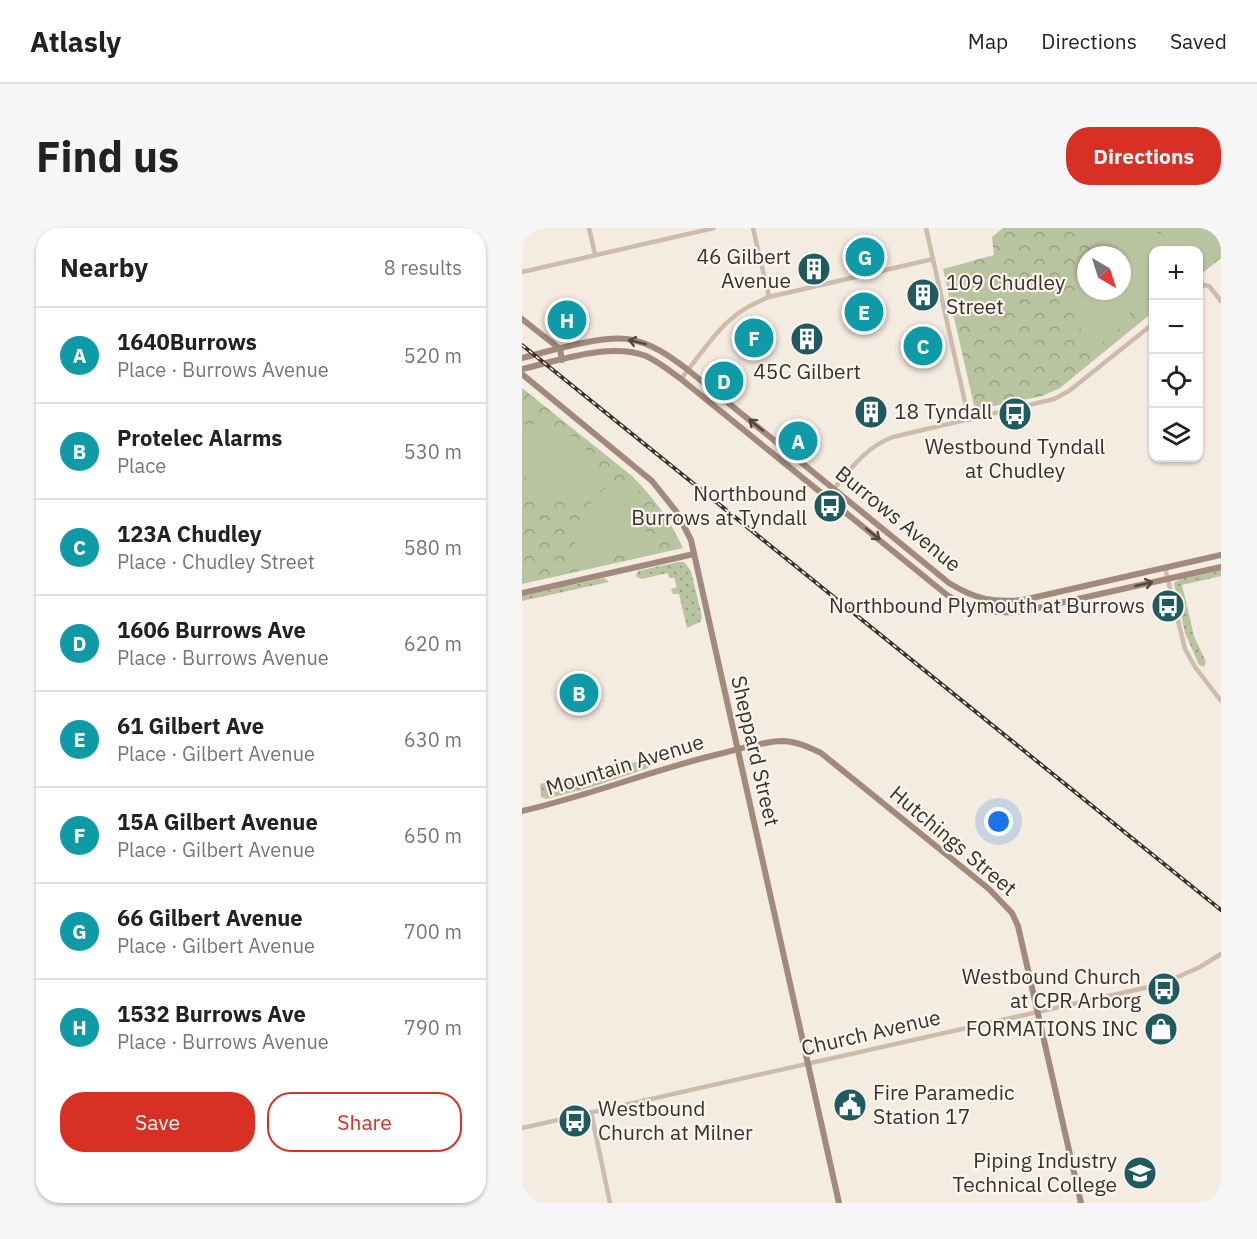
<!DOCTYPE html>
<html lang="en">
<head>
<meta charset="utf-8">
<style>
  :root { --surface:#fff; --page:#f6f6f6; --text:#222; --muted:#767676; --line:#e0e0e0; --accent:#d93025 }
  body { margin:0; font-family:"IBM Plex Sans",sans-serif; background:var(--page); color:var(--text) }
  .controls { position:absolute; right:18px; top:18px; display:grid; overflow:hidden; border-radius:12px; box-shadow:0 2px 4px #0004 }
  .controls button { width:54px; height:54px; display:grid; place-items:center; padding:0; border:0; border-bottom:2px solid var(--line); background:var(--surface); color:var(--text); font:30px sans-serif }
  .compass { position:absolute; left:555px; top:18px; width:54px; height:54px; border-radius:50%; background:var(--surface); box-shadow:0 2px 4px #0004; rotate:141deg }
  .you { position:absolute; left:477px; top:594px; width:21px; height:21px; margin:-15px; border:4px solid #fff; border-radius:50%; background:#1a73e8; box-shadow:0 0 0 9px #1a73e833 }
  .badge { display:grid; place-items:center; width:39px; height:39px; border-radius:50%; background:var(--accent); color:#fff; font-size:20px; font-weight:700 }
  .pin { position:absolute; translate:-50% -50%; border:3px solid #fff; box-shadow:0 2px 6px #0006 }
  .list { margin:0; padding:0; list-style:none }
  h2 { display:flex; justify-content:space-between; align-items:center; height:78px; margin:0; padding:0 24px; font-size:26px }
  h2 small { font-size:20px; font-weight:400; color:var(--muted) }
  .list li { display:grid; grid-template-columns:39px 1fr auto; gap:18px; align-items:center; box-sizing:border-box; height:96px; padding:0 24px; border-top:2px solid var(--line) }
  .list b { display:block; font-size:22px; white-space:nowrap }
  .list p { margin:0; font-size:20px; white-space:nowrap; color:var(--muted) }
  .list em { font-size:20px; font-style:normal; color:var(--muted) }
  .actions { display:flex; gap:12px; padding:18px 24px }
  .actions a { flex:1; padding:14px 0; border:2px solid var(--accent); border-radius:24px; text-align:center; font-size:21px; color:var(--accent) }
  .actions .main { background:var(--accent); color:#fff }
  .icon { flex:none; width:33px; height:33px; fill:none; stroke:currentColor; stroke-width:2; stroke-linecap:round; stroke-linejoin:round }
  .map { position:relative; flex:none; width:699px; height:975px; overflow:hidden; border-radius:24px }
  header { display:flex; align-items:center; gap:36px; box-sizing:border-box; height:84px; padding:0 30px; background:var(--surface); border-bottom:2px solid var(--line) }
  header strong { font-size:28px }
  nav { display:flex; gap:33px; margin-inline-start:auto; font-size:21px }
  .intro { display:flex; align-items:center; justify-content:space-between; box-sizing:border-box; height:144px; padding:0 36px }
  h1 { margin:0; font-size:42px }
  .button { padding:15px 27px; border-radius:24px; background:var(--accent); color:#fff; font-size:21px; font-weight:700 }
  main { display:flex; gap:36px; padding:0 36px }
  aside { flex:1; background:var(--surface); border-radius:24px; box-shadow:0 2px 4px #0004 }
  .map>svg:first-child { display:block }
  .grass { fill:url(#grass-dots) }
  .park { fill:url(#park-crowns); fill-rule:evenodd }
  .pitch { fill:#b8c4a0 }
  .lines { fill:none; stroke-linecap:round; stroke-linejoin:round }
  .street { stroke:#cdbbac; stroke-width:4.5 }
  .secondary { stroke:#a18a7d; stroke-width:6 }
  .rail-casing { stroke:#3b302b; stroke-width:4 }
  .rail { stroke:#fbf5ee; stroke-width:1.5; stroke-dasharray:4.5; stroke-linecap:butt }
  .oneway { stroke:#544640 }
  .labels { text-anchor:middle; stroke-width:4.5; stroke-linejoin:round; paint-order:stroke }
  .poi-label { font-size:21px; fill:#3b302b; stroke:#fbf5ee; text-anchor:end }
  .street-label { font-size:21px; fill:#3b302b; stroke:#fbf5ee }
</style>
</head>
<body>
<header>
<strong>Atlasly</strong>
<nav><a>Map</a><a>Directions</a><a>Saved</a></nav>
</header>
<div class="intro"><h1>Find us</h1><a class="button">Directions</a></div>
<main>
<aside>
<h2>Nearby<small>8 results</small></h2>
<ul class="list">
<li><span class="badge" style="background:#0f9aa8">A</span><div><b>1640Burrows</b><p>Place · Burrows Avenue</p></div><em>520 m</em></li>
<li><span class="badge" style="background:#0f9aa8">B</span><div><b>Protelec Alarms</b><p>Place</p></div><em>530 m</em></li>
<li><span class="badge" style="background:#0f9aa8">C</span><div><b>123A Chudley</b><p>Place · Chudley Street</p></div><em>580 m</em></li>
<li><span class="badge" style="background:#0f9aa8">D</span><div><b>1606 Burrows Ave</b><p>Place · Burrows Avenue</p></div><em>620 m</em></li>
<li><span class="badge" style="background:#0f9aa8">E</span><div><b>61 Gilbert Ave</b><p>Place · Gilbert Avenue</p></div><em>630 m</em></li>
<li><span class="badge" style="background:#0f9aa8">F</span><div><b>15A Gilbert Avenue</b><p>Place · Gilbert Avenue</p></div><em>650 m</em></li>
<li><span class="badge" style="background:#0f9aa8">G</span><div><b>66 Gilbert Avenue</b><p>Place · Gilbert Avenue</p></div><em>700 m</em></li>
<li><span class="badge" style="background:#0f9aa8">H</span><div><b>1532 Burrows Ave</b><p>Place · Burrows Avenue</p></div><em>790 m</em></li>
</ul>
<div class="actions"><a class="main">Save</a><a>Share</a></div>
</aside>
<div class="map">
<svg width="699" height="975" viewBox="0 0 699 975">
  <defs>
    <pattern id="grass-dots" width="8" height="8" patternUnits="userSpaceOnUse" patternTransform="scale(1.5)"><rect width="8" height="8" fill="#b8c4a0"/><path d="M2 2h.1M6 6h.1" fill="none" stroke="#97a083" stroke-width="1.8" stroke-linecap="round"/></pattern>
    <pattern id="park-crowns" width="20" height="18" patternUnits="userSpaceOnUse" patternTransform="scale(1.5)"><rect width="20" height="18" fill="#b8c4a0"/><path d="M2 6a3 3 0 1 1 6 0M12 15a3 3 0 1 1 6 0" fill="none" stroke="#97a083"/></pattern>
  </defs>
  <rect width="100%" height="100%" fill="#f4ebe1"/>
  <g class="grass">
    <path d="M156,334h6l7,9 11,46 -2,5 -13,6 -8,-34h-6l-2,-5 6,-2 -3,-9h-5l-1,-5 -27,6 -5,-3 2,-5z"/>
    <path d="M699,341v7l-39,9 12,51 12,26 -2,5 -5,-2 -14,-32 -11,-50 6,-4z"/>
    <path d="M82,350l5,4 -87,19v-5z"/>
    <path d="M123,532l3,2v6l-56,19 -46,12 -5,-2 -1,-13z"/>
  </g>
  <g class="park">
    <path d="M481,0h218v30l-22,18 -1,-26h-44l-1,62 -93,76 -18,8 -67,14 -32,-141 51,-14 -2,-18zM564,27h36v36h-36z"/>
    <path d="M0,160l110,88c22,22 38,44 51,72l-161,36z"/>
  </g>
  <g class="pitch">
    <path d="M578,0h53l18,22h-17l-1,50 -10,9 -21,-26v-28h-23l-13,-16z"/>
    <path d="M638,0h61v15l-22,18 -1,-11h-23l-17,-21z"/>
    <path d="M474,40c9,28 4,57 -32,56l-9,-45 2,-4 25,-6z"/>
    <path d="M564,61v2h27l17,22 -1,7 -36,29c-16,-18 -21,-38 -7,-60z"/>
    <path d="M10,196c40,1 65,28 71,66l13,-8 20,-2 13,66 -3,5 -67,12c-2,-6 -4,-13 -4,-19 0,-20 14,-42 28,-54l-70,11 -5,-3 -6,-50v-23z"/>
  </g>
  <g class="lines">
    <g class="street">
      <path d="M67,0l6,26"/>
      <path d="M231,0l16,69"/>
      <path d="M404,0l43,192"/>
      <path d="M0,44l192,-44"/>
      <path d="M676,60l6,-3 5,1 12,15"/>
      <path d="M159,151c16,-20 35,-49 55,-64 10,-8 21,-13 33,-18l164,-38"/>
      <path d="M305,269c20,-23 36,-49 66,-60l161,-38 15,-8 85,-68"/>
      <path d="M643,340l20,81 10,18 26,34"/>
      <path d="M69,884l19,91"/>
      <path d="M0,900l640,-144 38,-17 21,-13"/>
    </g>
    <g class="secondary">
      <path d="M0,91l38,30 2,11"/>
      <path d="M0,130c28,-7 77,-22 105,-19 23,3 43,17 61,31l261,213c26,16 44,20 74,17l198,-45"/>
      <path d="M0,141c36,-8 88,-27 124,-13 13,6 24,15 35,23l266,216c25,15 48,20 77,16l197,-44"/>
      <path d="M0,146l130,107 24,30 15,29 148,663"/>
      <path d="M0,365l172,-39"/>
      <path d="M0,583c66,-15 128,-40 193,-56 22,-5 44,-13 67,-14 14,0 27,6 39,12l168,136 23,24 6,13 63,277"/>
    </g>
    <g class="rail-casing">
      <path id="rail" d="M0,117l699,565"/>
    </g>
    <use href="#rail" class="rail"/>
  </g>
  <defs><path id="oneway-shaft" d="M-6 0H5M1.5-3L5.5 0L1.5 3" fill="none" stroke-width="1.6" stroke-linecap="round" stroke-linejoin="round" transform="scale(1.5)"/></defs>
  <g class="oneway">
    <use href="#oneway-shaft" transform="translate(115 114) rotate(-166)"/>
    <use href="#oneway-shaft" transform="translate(234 197) rotate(-141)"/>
    <use href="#oneway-shaft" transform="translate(351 306) rotate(39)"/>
    <use href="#oneway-shaft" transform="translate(622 356) rotate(-13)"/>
  </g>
  <defs>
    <g id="building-disc" transform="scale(1.725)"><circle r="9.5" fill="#1f5a5e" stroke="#fbf5ee"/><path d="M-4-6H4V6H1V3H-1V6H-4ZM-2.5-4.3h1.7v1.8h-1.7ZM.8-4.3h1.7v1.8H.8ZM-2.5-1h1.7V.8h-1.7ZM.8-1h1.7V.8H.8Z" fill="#fff"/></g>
    <g id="bus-disc" transform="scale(1.725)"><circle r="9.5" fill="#1f5a5e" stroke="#fbf5ee"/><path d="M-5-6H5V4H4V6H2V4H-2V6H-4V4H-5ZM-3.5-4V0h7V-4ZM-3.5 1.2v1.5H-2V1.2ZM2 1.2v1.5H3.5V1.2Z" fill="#fff"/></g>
    <g id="shop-disc" transform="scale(1.725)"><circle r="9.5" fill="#1f5a5e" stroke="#fbf5ee"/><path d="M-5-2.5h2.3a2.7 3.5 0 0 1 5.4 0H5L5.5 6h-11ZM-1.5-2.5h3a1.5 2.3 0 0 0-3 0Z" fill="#fff"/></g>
    <g id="civic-disc" transform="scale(1.725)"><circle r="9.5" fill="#1f5a5e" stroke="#fbf5ee"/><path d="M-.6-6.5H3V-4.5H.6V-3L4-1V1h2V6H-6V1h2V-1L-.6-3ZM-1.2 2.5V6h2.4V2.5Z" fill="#fff"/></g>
    <g id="university-disc" transform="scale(1.725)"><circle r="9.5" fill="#1f5a5e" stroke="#fbf5ee"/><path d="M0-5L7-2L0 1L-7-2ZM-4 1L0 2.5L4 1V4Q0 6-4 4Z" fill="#fff"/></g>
  </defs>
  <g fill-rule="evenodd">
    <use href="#building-disc" x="292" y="41"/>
    <use href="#building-disc" x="401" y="67"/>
    <use href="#building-disc" x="285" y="111"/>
    <use href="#building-disc" x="349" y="184"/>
    <use href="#bus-disc" x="493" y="186"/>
    <use href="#bus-disc" x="308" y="278"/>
    <use href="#bus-disc" x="646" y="378"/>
    <use href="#bus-disc" x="642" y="761"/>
    <use href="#shop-disc" x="639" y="801"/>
    <use href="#civic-disc" x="328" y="877"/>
    <use href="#bus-disc" x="53" y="893"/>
    <use href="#university-disc" x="618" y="945"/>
  </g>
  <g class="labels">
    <g class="poi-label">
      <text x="269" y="36">46 Gilbert<tspan x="269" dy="24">Avenue</tspan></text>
      <text x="424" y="62" text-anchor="start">109 Chudley<tspan x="424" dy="24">Street</tspan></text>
      <text x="285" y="151" text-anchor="middle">45C Gilbert</text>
      <text x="372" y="191" text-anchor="start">18 Tyndall</text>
      <text x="493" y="226" text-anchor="middle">Westbound Tyndall<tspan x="493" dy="24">at Chudley</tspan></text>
      <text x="285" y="273">Northbound<tspan x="285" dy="24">Burrows at Tyndall</tspan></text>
      <text x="623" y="385">Northbound Plymouth at Burrows</text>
      <text x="619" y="756">Westbound Church<tspan x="619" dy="24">at CPR Arborg</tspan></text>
      <text x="616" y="808">FORMATIONS INC</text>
      <text x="351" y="872" text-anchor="start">Fire Paramedic<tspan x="351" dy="24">Station 17</tspan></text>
      <text x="76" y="888" text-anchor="start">Westbound<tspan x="76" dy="24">Church at Milner</tspan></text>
      <text x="595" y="940">Piping Industry<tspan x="595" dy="24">Technical College</tspan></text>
    </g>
    <g class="street-label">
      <text transform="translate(376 291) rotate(39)" y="7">Burrows Avenue</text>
      <text transform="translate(233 523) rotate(77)" y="7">Sheppard Street</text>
      <text transform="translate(103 537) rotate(-17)" y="7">Mountain Avenue</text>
      <text transform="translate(431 613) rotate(40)" y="7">Hutchings Street</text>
      <text transform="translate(349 805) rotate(-13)" y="7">Church Avenue</text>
    </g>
  </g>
</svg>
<div class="controls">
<button>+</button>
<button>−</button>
<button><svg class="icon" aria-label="locate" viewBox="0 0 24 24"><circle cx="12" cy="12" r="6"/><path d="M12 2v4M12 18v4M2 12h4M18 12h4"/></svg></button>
<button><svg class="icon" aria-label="layers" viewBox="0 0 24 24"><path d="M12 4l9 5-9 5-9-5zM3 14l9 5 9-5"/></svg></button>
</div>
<svg class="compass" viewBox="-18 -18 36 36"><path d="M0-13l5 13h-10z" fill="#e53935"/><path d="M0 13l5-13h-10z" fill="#767676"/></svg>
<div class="you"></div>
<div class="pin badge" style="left:276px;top:213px;background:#0f9aa8">A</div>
<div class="pin badge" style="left:57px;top:465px;background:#0f9aa8">B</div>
<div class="pin badge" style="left:401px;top:118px;background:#0f9aa8">C</div>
<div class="pin badge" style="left:202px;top:153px;background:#0f9aa8">D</div>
<div class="pin badge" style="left:342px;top:84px;background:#0f9aa8">E</div>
<div class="pin badge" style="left:232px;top:110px;background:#0f9aa8">F</div>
<div class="pin badge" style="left:343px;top:29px;background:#0f9aa8">G</div>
<div class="pin badge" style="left:45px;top:92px;background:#0f9aa8">H</div>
</div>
</main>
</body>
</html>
